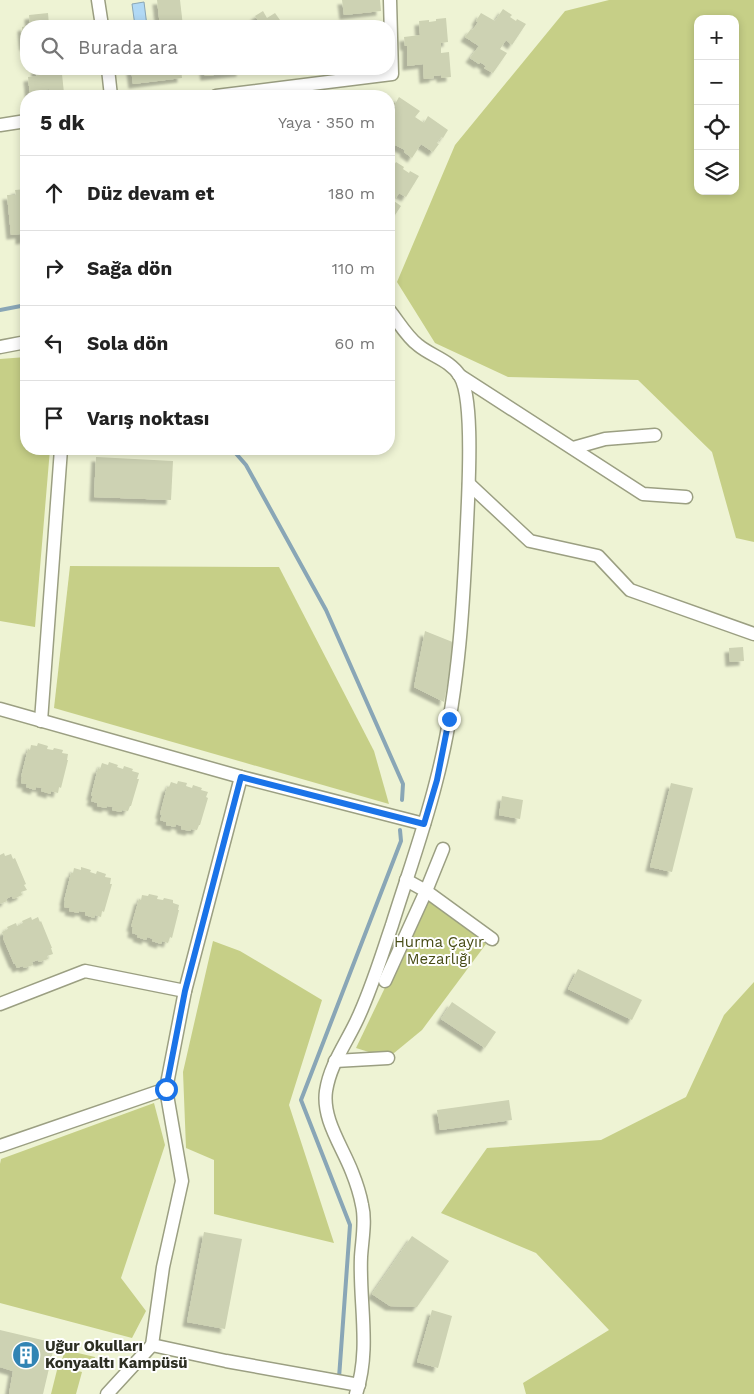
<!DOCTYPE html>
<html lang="tr">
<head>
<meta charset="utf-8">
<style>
  :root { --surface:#fff; --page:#f2f2f2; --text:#222; --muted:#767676; --line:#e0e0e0 }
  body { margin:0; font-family:"Work Sans",sans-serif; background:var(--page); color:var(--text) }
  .controls { position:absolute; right:15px; top:15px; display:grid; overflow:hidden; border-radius:10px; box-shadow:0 2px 8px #0003 }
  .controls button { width:45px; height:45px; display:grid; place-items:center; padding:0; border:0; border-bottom:1px solid var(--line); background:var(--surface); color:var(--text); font:25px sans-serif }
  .stop { position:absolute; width:15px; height:15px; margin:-11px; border:4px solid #1a73e8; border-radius:50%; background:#fff }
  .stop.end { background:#1a73e8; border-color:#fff; box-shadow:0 1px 5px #0008 }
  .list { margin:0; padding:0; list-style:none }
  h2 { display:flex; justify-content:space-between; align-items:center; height:65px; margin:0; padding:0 20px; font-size:21px }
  h2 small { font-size:16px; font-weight:400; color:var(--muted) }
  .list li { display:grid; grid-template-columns:32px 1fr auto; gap:15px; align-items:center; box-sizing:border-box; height:75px; padding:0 20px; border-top:1px solid var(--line) }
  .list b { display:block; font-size:19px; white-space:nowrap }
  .list em { font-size:16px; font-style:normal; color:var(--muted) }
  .icon { flex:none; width:28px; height:28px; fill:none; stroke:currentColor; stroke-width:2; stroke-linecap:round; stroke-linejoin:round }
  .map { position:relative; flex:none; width:754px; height:1394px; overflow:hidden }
  .search { position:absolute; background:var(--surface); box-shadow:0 2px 8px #0003; left:20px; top:20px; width:375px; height:55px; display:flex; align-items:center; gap:12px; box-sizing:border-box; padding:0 18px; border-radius:20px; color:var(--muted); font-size:19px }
  .panel { position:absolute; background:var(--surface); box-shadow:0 2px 8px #0003; left:20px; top:90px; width:375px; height:365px; border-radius:20px }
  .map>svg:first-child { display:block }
  .green { fill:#c6cf87; fill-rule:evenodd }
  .water { fill:#b1d9f5; stroke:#89a6b6 }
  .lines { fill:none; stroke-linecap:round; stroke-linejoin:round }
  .stream { stroke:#89a6b6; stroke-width:4 }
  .building { fill:#cdd2b3; filter:url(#shadow) }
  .street-casing { stroke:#9b9f82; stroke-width:15 }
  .street { stroke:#fff; stroke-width:12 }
  .route { stroke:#1a73e8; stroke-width:6 }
  .labels { text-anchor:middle; stroke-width:4; stroke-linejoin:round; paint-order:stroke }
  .park-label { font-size:15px; fill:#474c16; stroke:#fff }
  .poi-label { font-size:15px; font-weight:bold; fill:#2d2f23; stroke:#fff; text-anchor:start }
</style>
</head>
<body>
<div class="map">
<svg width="754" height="1394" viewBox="0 0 754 1394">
  <defs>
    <filter id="shadow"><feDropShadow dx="-4.5" dy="4.5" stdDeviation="1" flood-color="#0004"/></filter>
  </defs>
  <rect width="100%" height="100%" fill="#eef3d4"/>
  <g class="green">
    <path d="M609,0h145v542l-18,-4 -24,-86 -74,-72 -130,-3 -73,-34 -38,-61 58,-137 110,-134zM698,19h37v172h-37z"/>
    <path d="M26,357v92h24l-15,178 -35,-6v-262z"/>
    <path d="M70,566l209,1 95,184 15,53 -335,-96z"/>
    <path d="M428,898l58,46 -64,86 -34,28 -32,-10z"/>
    <path d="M213,941l27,10 82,49 -33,105 45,138 -120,-29v-54l-28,-12 -3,-76z"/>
    <path d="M754,982v412h-228l-3,-11 86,-53 -73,-77 -95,-40 46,-65 114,-8 85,-43 38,-82z"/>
    <path d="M154,1103l11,42 -44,133 25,33 -14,27 -132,-35v-139l1,-5z"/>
    <path d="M65,1350l30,7 -3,13 -31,-7z"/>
    <path d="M58,1366l24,6 -6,22h-25z"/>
  </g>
  <path class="water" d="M144,2l3,24h-12l-3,-22z"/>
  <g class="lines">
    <g class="stream">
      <path d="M0,310l26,-5"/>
      <path d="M232,449l14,16 80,145 77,174 -1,16"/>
      <path d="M339,1378l11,-153 -49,-125 100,-259 -1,-11"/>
    </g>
  </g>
  <g class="building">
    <path d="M157,0h23l3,26h-23z"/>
    <path d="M342,0h38l1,11 -37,4z"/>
    <path d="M503,9l9,6 -2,2 6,4 1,-2 9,5 -14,21 -6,-5 -6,9 7,4 -14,20 -9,-5 2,-2 -6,-4 -1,2 -9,-6 9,-12 -14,-9 6,-8 2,1 5,-8 -2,-1 5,-8 14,8z"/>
    <path d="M263,11l4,7 8,-5 5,7 -7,6h-17l4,-3 -5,-7z"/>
    <path d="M48,13l1,12 7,-1v2h-26l-1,-11z"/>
    <path d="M446,18l2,24 -7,1v10l8,-1 2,25 -10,1v-3l-7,1v2l-10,1 -1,-15 -16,2v-20h-2l-1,-9 16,-2 -1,-14 10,-1v2l7,-1v-2z"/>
    <path d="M26,26v20h-2l-2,-19z"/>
    <path d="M36,69h19v6l7,-1 2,19 -14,2 -1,-6 -6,1 1,6h-14l-2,-19 8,-1z"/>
    <path d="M131,69h50l1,9 -49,6z"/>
    <path d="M204,69h37v3l-36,4z"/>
    <path d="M399,97l21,14 -5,6 9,6 4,-7 20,14 -5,8 -2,-1 -4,6 2,1 -6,8 -12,-8 -9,14 -8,-6 1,-2 -16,-8v-2l7,-12 -7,-5v-10l1,-1 2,1 4,-6 -2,-1z"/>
    <path d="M396,162l8,5 -1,2 6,4 1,-2 9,5 -13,21 -7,-4 -5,8 7,5 -12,18v-51z"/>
    <path d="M26,189v50l-6,1v-6l-9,1 -4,-40h9l-1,-5z"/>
    <path d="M96,457l77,4 -2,39 -77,-3z"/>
    <path d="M425,631l30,12 -11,59 -30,-15z"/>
    <path d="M743,647l1,14 -14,1 -1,-14z"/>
    <path d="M38,743l10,3 -1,3 6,1 1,-2 9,2 -1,3 6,1 -1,6h1l-7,28 -2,-1 -1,6 -7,-2v3l-10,-3 1,-3 -6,-1 -1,3 -9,-3 1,-3 -6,-1 1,-6h-1l7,-28 2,1 1,-5 6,1z"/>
    <path d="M109,762l9,3 -1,2 6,2 1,-3 9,3 -1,2 7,2 -2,6h2l-8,27h-1l-2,5 -6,-1 -1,2 -9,-2 1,-3 -6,-1 -1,2 -9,-2v-3l-6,-2 2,-5h-2l7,-28 2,1 2,-6 6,2z"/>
    <path d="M178,781l9,2 -1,3 6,2 1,-3 9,3 -1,2 7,2 -2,5 2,1 -8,27h-1l-2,5 -6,-1 -1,2 -9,-2v-3l-5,-2 -1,3 -9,-2v-3l-6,-2 2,-5 -2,-1 7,-27h2l2,-5 6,2z"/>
    <path d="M671,783l22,5 -21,84 -22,-5z"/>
    <path d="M502,796l21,4 -3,19 -21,-4z"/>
    <path d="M4,853l1,3 6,-2 2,5 2,-1 11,26 -2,1 3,5 -6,2 1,3 -9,4 -1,-3 -6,3 1,2 -7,3v-49z"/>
    <path d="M81,867l10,3 -1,2 6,2 1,-3 9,3 -1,3 6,1 -1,6h2l-8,28 -2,-1 -1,6 -6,-2 -1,3 -9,-3v-3l-6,-1v2l-10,-2 1,-3 -6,-1 1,-6h-1l7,-28h2l1,-5 7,2z"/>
    <path d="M149,894l9,2 -1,3 6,1 1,-2 9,2v3l6,2 -1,5h1l-7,28 -2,-1 -2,6 -6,-2 -1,3 -9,-3 1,-2 -6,-2 -1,3 -9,-3 1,-2 -6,-2 1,-6h-2l8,-28 2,1 1,-5 6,1z"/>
    <path d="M31,917l1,3 6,-3 2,5 1,-1 11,27h-1l2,6 -6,2 1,3 -9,3 -1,-2 -6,2 1,3 -9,3 -1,-2 -6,2 -2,-5 -1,1 -11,-26 1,-1 -2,-5 6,-3 -1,-2 9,-4 1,3 6,-3 -1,-2z"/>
    <path d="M578,969l64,31 -10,20 -64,-31z"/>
    <path d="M452,1002l44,30 -11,16 -44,-29z"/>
    <path d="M509,1100l3,20 -72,10 -3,-20z"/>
    <path d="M204,1232l38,7 -17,90 -38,-7z"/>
    <path d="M412,1236l37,25 -32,46 -27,-1 -18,-12z"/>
    <path d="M432,1310l20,6 -14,52 -21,-6z"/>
    <path d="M0,1330l55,13 -12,51h-34l4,-23 -13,-4z"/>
  </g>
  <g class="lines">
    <g class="street-casing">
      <g id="street">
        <path d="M98,0l4,26"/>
        <path d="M108,69l3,27"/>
        <path d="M216,96l176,-22 -2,-74"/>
        <path d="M0,125l26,-4"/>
        <path d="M0,347l26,-5"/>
        <path d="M459,375l184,119 43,3"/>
        <path d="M573,448l32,-9 50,-4"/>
        <path d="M469,484l61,57 68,15 32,34 124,44"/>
        <path d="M0,709l241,68 183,47"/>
        <path d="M41,721l20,-272"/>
        <path d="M443,849l-17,42 66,48"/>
        <path d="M385,981l41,-90 -20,-11"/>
        <path d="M0,1004l85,-33 100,20"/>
        <path d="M335,1061l53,-3"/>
        <path d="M166,1089l19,-98 56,-214"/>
        <path d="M0,1146l166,-57 16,92 -19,86 -11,78 74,16 133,24"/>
        <path d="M107,1394l45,-49"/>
        <path d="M356,1394c15,-45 3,-91 5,-137 1,-17 5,-36 1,-52 -2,-11 -6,-23 -10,-33 -10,-26 -30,-53 -26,-81 4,-26 19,-46 30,-69 15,-31 25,-65 36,-97 15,-48 32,-95 44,-143 24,-91 28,-187 32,-281 1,-27 5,-104 -8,-125 -10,-16 -29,-20 -42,-31 -11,-8 -20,-24 -29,-35"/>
      </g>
    </g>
    <use href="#street" class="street"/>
  </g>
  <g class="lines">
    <path class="route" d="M166,1089l19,-98 56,-214 183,47 13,-44 12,-61"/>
  </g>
  <defs>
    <g id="building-disc" transform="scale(1.4375)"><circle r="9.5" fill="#3184b4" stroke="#fff"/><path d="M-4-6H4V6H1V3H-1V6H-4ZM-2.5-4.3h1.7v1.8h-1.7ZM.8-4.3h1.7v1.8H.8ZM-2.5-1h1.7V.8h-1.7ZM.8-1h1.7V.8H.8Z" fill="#fff"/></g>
  </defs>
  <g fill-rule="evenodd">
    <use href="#building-disc" x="26" y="1355"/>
  </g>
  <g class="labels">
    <g class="park-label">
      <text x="439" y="947">Hurma Çayır<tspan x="439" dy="17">Mezarlığı</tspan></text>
    </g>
    <g class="poi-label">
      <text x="45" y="1351">Uğur Okulları<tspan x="45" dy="17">Konyaaltı Kampüsü</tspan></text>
    </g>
  </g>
</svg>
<div class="controls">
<button>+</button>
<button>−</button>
<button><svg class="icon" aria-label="locate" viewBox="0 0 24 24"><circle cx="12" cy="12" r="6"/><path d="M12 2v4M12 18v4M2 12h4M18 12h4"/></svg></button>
<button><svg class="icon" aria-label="layers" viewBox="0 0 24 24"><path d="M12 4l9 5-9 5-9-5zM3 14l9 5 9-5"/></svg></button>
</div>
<div class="stop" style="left:166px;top:1089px"></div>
<div class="stop end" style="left:449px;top:719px"></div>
<div class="search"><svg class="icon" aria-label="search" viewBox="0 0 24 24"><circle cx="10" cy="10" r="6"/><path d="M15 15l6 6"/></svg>Burada ara</div>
<section class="panel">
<h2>5 dk<small>Yaya · 350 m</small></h2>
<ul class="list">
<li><svg class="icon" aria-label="ahead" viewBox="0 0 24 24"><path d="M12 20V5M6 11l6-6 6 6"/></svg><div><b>Düz devam et</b></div><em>180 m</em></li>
<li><svg class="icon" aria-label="right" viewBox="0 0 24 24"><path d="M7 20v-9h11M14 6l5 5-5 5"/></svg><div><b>Sağa dön</b></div><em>110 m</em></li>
<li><svg class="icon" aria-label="left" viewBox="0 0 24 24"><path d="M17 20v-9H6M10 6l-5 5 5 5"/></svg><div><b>Sola dön</b></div><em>60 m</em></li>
<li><svg class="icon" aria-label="arrive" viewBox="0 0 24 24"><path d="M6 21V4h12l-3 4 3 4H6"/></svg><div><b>Varış noktası</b></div></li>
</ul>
</section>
</div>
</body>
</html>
